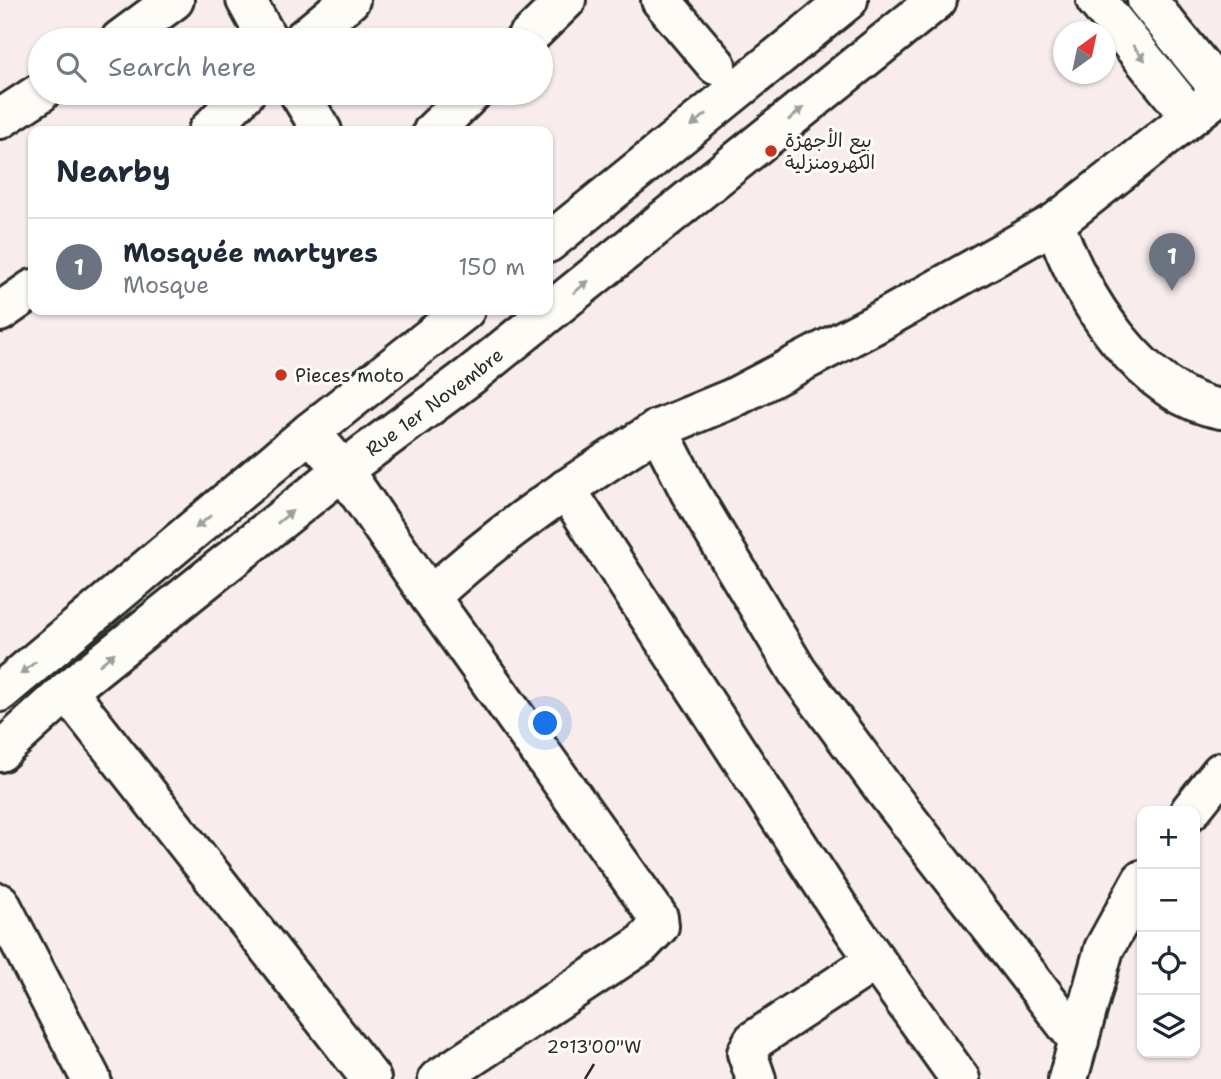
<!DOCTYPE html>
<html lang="en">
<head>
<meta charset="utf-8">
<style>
  :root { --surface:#fff; --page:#f2f2f3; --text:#1f2937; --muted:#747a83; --line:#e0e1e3; --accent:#b45309 }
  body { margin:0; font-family:"Shantell Sans","Playpen Sans Arabic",sans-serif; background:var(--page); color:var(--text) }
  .controls { position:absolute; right:21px; bottom:21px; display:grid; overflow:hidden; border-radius:14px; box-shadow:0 2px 5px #0004 }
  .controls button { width:63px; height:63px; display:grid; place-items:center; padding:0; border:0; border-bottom:2px solid var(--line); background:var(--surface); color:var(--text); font:35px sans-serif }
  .compass { position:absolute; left:1053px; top:21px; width:63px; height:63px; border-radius:50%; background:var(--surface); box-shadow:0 2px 5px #0004; rotate:33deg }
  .you { position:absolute; left:546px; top:724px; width:24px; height:24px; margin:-18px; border:5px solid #fff; border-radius:50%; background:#1a73e8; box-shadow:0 0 0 10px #1a73e833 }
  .badge { display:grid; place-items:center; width:46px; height:46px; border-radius:50%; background:var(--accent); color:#fff; font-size:23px; font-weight:700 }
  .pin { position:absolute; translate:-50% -58px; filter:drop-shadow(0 2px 4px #0008) }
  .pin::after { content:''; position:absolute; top:37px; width:24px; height:21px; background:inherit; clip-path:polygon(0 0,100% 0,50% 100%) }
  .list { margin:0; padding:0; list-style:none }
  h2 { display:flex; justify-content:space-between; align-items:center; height:91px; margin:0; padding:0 28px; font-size:30px }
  h2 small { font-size:23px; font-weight:400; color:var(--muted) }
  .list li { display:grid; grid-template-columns:46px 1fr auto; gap:21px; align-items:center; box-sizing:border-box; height:98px; padding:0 28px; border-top:2px solid var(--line) }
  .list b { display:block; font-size:26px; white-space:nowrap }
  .list p { margin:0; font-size:23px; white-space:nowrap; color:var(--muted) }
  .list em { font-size:23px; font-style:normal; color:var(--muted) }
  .icon { flex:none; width:38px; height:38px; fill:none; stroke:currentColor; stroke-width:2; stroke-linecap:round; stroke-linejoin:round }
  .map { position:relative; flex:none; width:1221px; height:1079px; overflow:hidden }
  .search { position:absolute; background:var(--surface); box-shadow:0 2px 5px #0004; left:28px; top:28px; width:525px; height:77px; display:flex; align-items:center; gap:18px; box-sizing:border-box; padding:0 24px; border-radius:38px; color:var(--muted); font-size:26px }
  .panel { position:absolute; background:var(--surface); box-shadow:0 2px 5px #0004; left:28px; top:126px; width:525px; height:189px; border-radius:14px }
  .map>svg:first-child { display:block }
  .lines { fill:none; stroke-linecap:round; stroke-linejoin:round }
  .minor-casing { stroke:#2b2b2b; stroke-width:44 }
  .major-casing { stroke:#2b2b2b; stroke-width:44 }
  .minor { stroke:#fdfcf7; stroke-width:38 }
  .major { stroke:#fdfcf7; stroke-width:38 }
  .oneway { fill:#9e9e9b }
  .ticks { fill:none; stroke:#2b2b2b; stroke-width:2.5 }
  .poi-dot { fill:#c8321e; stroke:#fdfcf7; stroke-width:2.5 }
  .labels { text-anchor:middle; stroke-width:6; stroke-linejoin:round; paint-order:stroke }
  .poi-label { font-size:19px; fill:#2b2b2b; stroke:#fdfcf7; text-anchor:start }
  .street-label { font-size:19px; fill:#2b2b2b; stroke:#fdfcf7 }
  .ticks-label { font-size:18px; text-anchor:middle; fill:#2b2b2b; stroke:#fdfcf7; stroke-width:6; stroke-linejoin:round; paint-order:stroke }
</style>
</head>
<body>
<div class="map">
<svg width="1221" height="1079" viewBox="0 0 1221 1079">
  <rect width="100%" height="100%" fill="#f8ecec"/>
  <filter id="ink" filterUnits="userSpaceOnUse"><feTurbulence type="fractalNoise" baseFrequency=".0143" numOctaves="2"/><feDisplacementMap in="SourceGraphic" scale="14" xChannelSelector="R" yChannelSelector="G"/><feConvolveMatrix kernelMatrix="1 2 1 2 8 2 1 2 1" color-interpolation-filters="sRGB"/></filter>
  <g filter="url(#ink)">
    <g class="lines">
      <g class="minor-casing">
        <g id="minor">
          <path d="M246,0l22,40"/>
          <path d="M661,0l55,65"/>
          <path d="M1096,0l93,115"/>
          <path d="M1147,0l74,91"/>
          <path d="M120,40l54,-40"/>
          <path d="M302,40l48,-40"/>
          <path d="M525,40l41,-40"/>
          <path d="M299,93l23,38"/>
          <path d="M0,119l40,-26"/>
          <path d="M208,131l37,-38"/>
          <path d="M433,131l39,-38"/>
          <path d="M1055,223c22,70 87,173 166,186"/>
          <path d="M0,312l33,-23"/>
          <path d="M310,432l33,38 87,127 228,320 1,9 -18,19 -203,134"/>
          <path d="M566,489l278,427 116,163"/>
          <path d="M430,597c69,-65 148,-117 228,-168"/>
          <path d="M67,691l304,388"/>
          <path d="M1190,811l31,-39"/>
          <path d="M0,903l91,176"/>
          <path d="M1079,1041l-195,-252 -87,-118 -107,-179 -32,-63 75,-31 140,-73 182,-102 166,-130"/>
          <path d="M756,1079l-9,-26 6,-12 122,-80"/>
          <path d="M1068,1079l36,-130 38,-69"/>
        </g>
      </g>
      <g class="major-casing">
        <g id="major">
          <path d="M548,243l300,-243"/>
          <path d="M0,692l310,-260 155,-122"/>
          <path id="s1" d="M0,752l67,-61 276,-221 127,-94 467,-376"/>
        </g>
      </g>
      <use href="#minor" class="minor"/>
      <use href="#major" class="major"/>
    </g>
    <defs><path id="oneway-solid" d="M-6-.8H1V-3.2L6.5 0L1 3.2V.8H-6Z" transform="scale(1.75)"/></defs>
    <g class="oneway">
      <use href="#oneway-solid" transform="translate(1139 53) rotate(51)"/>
      <use href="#oneway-solid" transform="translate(796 114) rotate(-39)"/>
      <use href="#oneway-solid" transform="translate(699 120) rotate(141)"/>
      <use href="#oneway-solid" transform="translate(581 287) rotate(-39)"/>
      <use href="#oneway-solid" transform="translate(285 517) rotate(-39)"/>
      <use href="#oneway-solid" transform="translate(203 522) rotate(140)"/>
      <use href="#oneway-solid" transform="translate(107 659) rotate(-39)"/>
      <use href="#oneway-solid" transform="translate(28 668) rotate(140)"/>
    </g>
  </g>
  <path class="ticks" d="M585,1079l9,-15"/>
  <g class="poi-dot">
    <circle cx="771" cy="151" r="7"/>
    <circle cx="281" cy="375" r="7"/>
  </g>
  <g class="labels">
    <g class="poi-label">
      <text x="785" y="147">بيع الأجهزة<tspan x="785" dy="22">الكهرومنزلية</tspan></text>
      <text x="295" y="382">Pieces moto</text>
    </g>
    <g class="street-label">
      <text dy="7" stroke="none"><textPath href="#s1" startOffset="558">Rue 1er Novembre</textPath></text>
    </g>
  </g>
  <g class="ticks-label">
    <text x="594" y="1053">2°13'00"W</text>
  </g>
</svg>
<div class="controls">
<button>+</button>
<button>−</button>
<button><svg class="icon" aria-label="locate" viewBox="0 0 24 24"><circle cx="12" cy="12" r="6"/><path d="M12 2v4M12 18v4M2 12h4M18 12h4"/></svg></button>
<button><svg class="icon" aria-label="layers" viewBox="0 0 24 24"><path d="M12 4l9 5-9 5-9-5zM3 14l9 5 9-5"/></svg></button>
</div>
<svg class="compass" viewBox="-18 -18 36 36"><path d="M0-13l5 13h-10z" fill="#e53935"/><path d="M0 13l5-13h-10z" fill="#747a83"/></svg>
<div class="you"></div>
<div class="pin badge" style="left:1172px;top:291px;background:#6b7280">1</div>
<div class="search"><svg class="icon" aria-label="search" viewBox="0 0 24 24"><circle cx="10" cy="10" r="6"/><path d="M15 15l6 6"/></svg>Search here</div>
<section class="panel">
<h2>Nearby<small></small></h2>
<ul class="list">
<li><span class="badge" style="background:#6b7280">1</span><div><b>Mosquée martyres</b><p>Mosque</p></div><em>150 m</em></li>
</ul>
</section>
</div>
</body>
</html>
